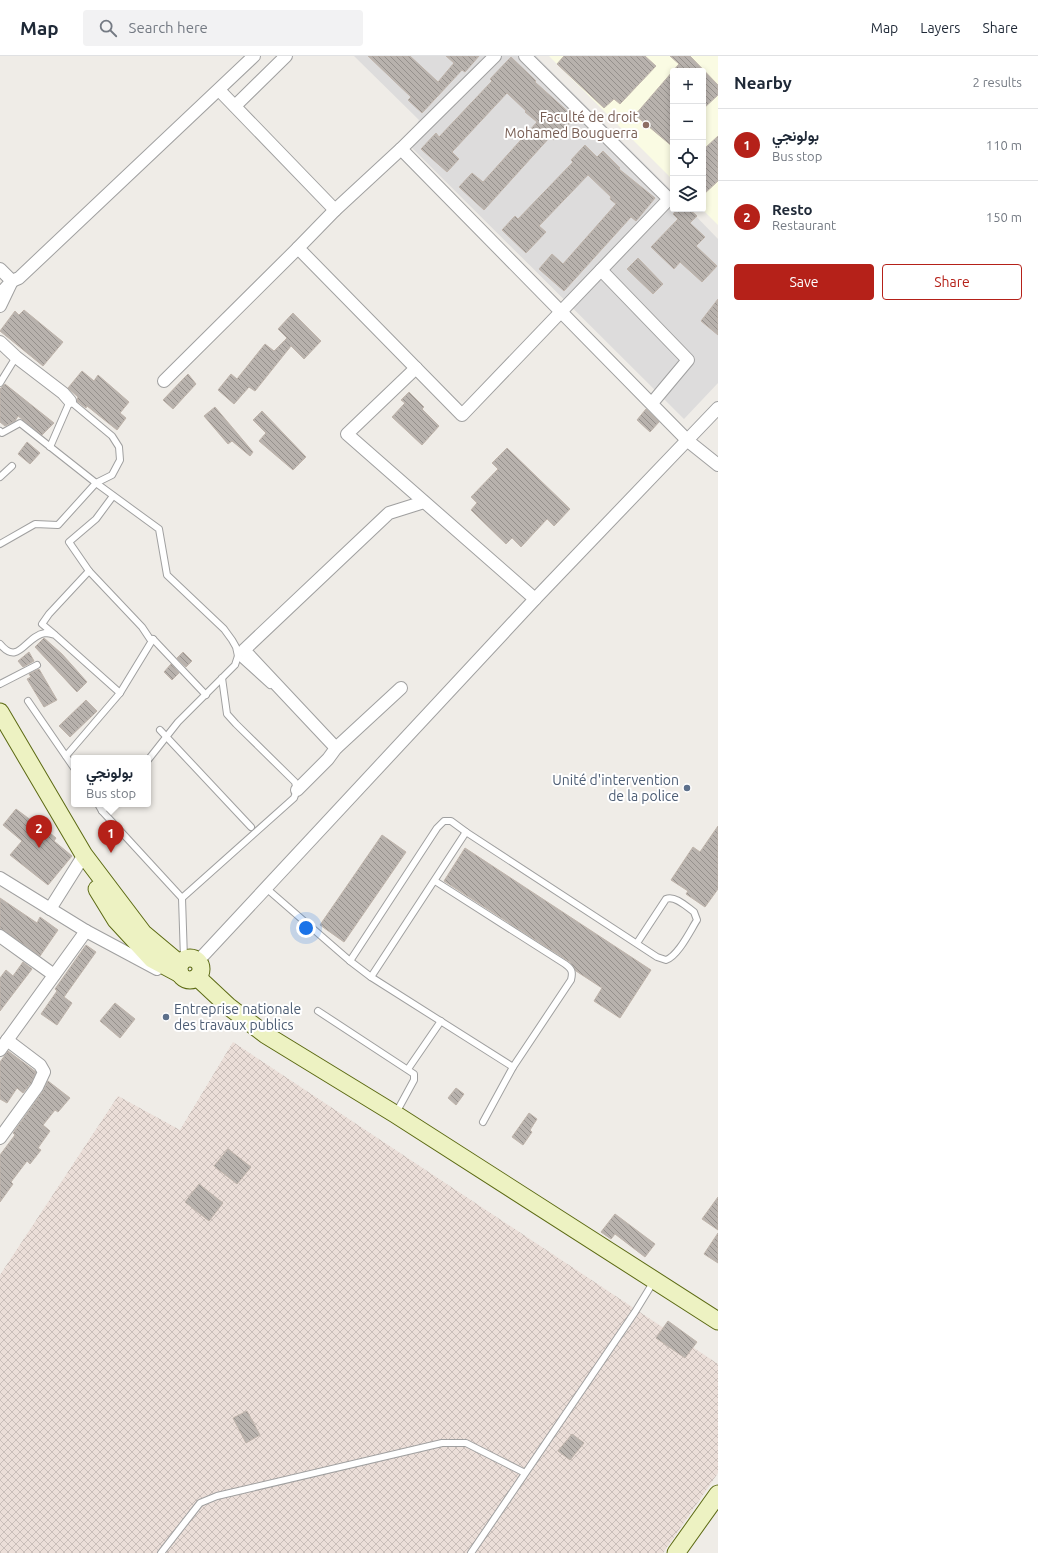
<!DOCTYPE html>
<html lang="en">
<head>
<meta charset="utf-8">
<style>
  :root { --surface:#fff; --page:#f2f2f3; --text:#1f2937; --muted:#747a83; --line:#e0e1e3; --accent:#b52119 }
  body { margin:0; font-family:Ubuntu,Vazirmatn,sans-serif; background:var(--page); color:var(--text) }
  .controls { position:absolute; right:12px; top:12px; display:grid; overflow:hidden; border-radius:4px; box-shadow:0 2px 6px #0003 }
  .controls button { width:36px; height:36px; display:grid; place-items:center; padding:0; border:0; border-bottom:1px solid var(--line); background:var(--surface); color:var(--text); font:20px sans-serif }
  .you { position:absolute; left:306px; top:872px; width:14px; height:14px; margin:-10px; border:3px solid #fff; border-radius:50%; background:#1a73e8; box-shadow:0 0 0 6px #1a73e833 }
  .badge { display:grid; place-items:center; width:26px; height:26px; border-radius:50%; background:var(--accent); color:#fff; font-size:13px; font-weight:700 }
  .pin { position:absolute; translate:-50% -33px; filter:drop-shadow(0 1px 2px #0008) }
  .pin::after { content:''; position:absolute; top:21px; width:14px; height:12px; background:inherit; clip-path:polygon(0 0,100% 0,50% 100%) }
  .popup { position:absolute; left:71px; top:699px; width:80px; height:52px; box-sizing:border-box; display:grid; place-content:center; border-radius:4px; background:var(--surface); filter:drop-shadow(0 1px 3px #0005); font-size:13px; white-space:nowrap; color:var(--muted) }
  .popup b { font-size:15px; color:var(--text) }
  .popup::after { content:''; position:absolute; left:50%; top:100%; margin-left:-8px; border:8px solid transparent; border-top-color:var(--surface) }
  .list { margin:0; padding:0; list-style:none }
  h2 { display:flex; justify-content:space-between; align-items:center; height:52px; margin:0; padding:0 16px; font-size:17px }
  h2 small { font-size:13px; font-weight:400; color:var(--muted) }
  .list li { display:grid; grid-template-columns:26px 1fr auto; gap:12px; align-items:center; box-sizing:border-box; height:72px; padding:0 16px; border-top:1px solid var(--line) }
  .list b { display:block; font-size:15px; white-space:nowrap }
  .list p { margin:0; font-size:13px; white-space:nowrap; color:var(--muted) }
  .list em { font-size:13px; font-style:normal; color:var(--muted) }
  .actions { display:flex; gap:8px; padding:12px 16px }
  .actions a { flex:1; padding:9px 0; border:1px solid var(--accent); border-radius:4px; text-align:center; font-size:14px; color:var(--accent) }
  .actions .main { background:var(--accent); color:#fff }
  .icon { flex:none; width:22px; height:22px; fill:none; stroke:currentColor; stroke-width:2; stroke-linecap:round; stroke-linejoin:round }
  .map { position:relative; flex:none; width:718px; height:1497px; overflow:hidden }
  header { display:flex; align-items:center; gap:24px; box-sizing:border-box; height:56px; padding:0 20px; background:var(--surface); border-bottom:1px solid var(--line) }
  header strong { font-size:19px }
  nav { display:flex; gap:22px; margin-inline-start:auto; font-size:14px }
  .search { width:280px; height:36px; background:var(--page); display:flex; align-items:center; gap:10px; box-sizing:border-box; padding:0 14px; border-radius:4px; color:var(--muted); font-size:15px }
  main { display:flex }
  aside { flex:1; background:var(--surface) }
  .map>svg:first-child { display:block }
  .residential { fill:#dddcdc }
  .education { fill:#fafbe3 }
  .military { fill:url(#military-cross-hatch) }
  .building { fill:url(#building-back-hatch); stroke:#bfb4ab }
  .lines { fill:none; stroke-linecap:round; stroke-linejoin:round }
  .lane-casing { stroke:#a0a0a0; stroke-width:8 }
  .street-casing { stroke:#a0a0a0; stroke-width:14 }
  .secondary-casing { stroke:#5c6a13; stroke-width:19 }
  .lane { stroke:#fff; stroke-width:6 }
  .street { stroke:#fff; stroke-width:12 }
  .secondary { stroke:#edf2c2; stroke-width:17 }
  .education-dot { fill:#8d6e63; stroke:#fff; stroke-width:1.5 }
  .service-dot { fill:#5c6f8a; stroke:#fff; stroke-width:1.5 }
  .labels { text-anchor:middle; stroke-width:4; stroke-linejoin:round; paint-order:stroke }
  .education-label { font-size:14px; fill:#785e54; stroke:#fff; text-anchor:end }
  .service-label { font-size:14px; fill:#4e5e75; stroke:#fff; text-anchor:end }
</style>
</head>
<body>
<header>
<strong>Map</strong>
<div class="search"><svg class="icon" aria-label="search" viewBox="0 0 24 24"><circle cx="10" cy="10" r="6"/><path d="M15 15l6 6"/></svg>Search here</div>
<nav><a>Map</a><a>Layers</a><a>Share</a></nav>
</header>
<main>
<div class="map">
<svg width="718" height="1497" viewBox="0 0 718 1497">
  <defs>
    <pattern id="military-cross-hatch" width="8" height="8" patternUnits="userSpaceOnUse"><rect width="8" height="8" fill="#ebded8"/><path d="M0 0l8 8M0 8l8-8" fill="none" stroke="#c9beb9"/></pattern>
    <pattern id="building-back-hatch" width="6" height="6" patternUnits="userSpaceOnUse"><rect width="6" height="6" fill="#b8b2ad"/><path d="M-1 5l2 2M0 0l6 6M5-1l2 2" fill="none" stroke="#95908c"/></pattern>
  </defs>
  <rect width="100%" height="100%" fill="#efece7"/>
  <path class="residential" d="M354,0h182l137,136v17h16l29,30v144l-34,36 -277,-276 12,-23z"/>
  <path class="education" d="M549,0h169v169l-16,-16 1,-138h-30v109z"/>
  <path class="military" d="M233,986l485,322v109l-55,80h-663v-278l118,-179 62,34z"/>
  <g class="building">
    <path d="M368,0h42l28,26 16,-19 -8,-7h33l-14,16 -3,-2 -40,43 -14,-13 3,-3z"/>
    <path d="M564,0h81l11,10 -36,38 -6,-5 -10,9 -47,-44z"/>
    <path d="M670,0h20l28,29v10l-15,14v-38h-30v76l-38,-32 44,-51z"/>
    <path d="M511,1l25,24 -1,1 40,36 -21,22 -4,-3 -66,73 -25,-23 13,-14 11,9 54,-60 -12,-10 1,-1 -19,-18 -55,59 7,7 -12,13 -26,-23 15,-16 3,4 53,-56 -2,-2z"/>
    <path d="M718,80v45l-15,14v-45z"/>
    <path d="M585,89l12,12 6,-6 17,17 -1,1 36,29 -19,23 -5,-4 -67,74 -25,-22 13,-15 11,10 53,-60 -6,-5 1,-2 -23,-22 -49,51 7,6 -20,21 -24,-23 13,-14 3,3 55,-57 -2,-2z"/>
    <path d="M678,153h11l8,7 -7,7 15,14 -9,9 21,20 -15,16 -22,-20 -6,7 -23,-22 27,-28 -5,-5z"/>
    <path d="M638,202l25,26 -10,10 -26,-25z"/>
    <path d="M718,243v36l-17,-14z"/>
    <path d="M24,254l39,32 -20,24 -43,-35 15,-20 4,4z"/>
    <path d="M293,257l28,28 -17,18 -13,-13 -36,45 -6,-4 -15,17 -16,-14 13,-16 6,5 28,-35 9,7 13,-13 -9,-9z"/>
    <path d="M82,315l12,10 4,-6 31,27 -9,11 6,5 -9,12 -30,-24 -1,2 -9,-7 1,-4 -10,-9z"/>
    <path d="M188,318l8,10 -23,25 -10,-9z"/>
    <path d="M5,328l49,39 -12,12 -24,-19 -3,5 -10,5 -5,-4v-33z"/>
    <path d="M409,336l15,15 -2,2 17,17 -17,19 -30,-28 13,-14 -4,-3z"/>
    <path d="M215,351l38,45 -3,4 -18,-15 -4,3 -24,-28z"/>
    <path d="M646,353l13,13 -9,10 -13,-12z"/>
    <path d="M262,355l44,46 -13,13 -34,-29 7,-8 -13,-13z"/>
    <path d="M27,386l13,11 -10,11 -12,-10z"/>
    <path d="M507,392l63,61 -16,17 -7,-7 -26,28 -9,-9 -6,6 -35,-34 6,-7 -6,-6 27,-28 -6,-6z"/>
    <path d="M44,582l18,16 25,28 -10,10 -42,-45z"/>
    <path d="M29,596l5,9 -11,6 -5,-6z"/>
    <path d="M183,596l9,9 -6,6 -9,-9z"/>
    <path d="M171,608l8,9 -7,7 -8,-8z"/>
    <path d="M39,613l18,31 -13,7 -17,-28 4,-2 -2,-3z"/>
    <path d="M86,644l11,11 -27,26 -11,-11z"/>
    <path d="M16,753l16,12 1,-2 23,19 -2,3 18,15 -24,29 -38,-30 12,-14 -19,-16z"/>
    <path d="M718,770v63l-13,18 -19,-13 2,-3 -17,-11 22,-33 7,5z"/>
    <path d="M382,779l24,17 -62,90 -24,-17z"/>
    <path d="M465,792l186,122 -31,48 -26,-17 8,-13 -26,-17 -6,-9 -126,-81z"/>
    <path d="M0,842l37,25 3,-6 18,13 -18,26 -36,-26 -4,-1z"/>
    <path d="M86,889l10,7 -32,45 8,6 -15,22 -16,-11 16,-23 -2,-2z"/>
    <path d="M23,906l9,7 -32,42v-33l6,-8 7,6z"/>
    <path d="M115,947l20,16 -15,19 -20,-17z"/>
    <path d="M8,995l28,21 -5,11 -8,10 -6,-5 -10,15 -7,-4v-37z"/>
    <path d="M48,1025l22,17 -12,14 -3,-2 -12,15 7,6 -12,17 3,2 -11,14 -3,-3 -16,21 2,2 -13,18v-47l15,-20 -2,-2 30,-42z"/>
    <path d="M456,1032l8,6 -8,11 -8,-7z"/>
    <path d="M529,1057l8,6 -7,11 2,2 -9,13 -11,-8z"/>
    <path d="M228,1093l23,18 -14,17 -23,-18z"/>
    <path d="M199,1128l24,19 -14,18 -24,-19z"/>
    <path d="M718,1141v33l-16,-11z"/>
    <path d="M615,1158l40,30 -10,13 -30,-23 -4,5 -10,-7z"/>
    <path d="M718,1177v30l-14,-9z"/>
    <path d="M668,1265l29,21 -12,16 -29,-20z"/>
    <path d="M247,1355l13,24 -14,8 -13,-25z"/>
    <path d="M572,1378l12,9 -14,17 -12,-9z"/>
  </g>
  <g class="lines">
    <g class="lane-casing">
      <g id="lane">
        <path d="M0,327l16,-26"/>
        <path d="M0,375l2,2 18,-10 76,60 63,46 8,46 57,54 8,11 4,7 2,9 -3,9 -57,57 -30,38"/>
        <path d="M0,421l12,-11"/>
        <path d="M113,440l-17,23 -27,23 20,29 53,56 8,12h3l53,56"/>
        <path d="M0,488l35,-20 23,1 38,-42 16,-8 8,-15 -1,-13 -7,-11 -42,-35 -20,46"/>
        <path d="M54,578l-12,-10 7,-10 40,-43"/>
        <path d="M0,588c19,23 25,-8 45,-11 3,0 7,1 10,2l65,58"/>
        <path d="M238,600l32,29"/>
        <path d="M0,628l37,-19"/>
        <path d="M28,645l46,67"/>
        <path d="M160,674l91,97"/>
        <path d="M66,700l54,-63 33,-54"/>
        <path d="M98,748l4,7 80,87 112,-100 3,-8 -2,-8 -59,-58 -9,-10 -5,-36"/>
        <path d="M102,755l7,-7"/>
        <path d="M435,825l130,83c7,5 8,8 6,16l-58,87 -30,55"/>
        <path d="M266,832l84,73 21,16 142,90"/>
        <path d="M182,842l2,61"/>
        <path d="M350,905l87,-133 7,-7h7l15,11 191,125 9,3c12,-4 24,-29 31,-40l-3,-8c-7,-5 -19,-17 -28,-13l-29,44"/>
        <path d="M371,921l95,-145"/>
        <path d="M318,955l96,63v6l-18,33"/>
        <path d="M408,1013l33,-48"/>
        <path d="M161,1497l39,-50 17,-7 225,-53h24l59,30"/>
        <path d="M471,1497l164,-241 19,-31"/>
      </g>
    </g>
    <g class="street-casing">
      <g id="street">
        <path d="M219,34l116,120 66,-61 287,292 30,24"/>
        <path d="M235,50l51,-50"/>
        <path d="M401,93l94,-93"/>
        <path d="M335,154l-37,38 164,167 207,-216 -144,-143"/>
        <path d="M0,213l12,12 -12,25"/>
        <path d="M601,214l87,90 -36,43"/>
        <path d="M0,238l12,-13 7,-3 235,-222"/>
        <path d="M0,286l16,15 47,36 7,8"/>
        <path d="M416,312l-69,66 188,165"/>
        <path d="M164,325l134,-133"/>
        <path d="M336,692l-92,-98 145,-137 35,-11"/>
        <path d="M297,734l31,-31 8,-11 65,-60"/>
        <path d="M0,822l86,53 71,38"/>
        <path d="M50,853l34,-54"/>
        <path d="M0,880l54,39"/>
        <path d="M198,905l337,-362 183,-191"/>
        <path d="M0,994l86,-119"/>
        <path d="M0,1082l37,-51 7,-15 -4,-7 -33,-25"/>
      </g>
    </g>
    <g class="secondary-casing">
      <g id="secondary">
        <path d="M0,656l84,143 59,78 37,31"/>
        <path d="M97,833l19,31 36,39 28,15"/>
        <circle cx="190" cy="913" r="11"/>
        <path d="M197,921l31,29 38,29 129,79 323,207"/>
        <path d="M676,1497l42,-59"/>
      </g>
    </g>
    <use href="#lane" class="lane"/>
    <use href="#street" class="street"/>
    <use href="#secondary" class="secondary"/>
  </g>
  <circle class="education-dot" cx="646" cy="69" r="4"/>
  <g class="service-dot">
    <circle cx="687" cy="732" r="4"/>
    <circle cx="166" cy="961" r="4"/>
  </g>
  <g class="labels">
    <g class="education-label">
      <text x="638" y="66">Faculté de droit<tspan x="638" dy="16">Mohamed Bouguerra</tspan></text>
    </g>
    <g class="service-label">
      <text x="679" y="729">Unité d'intervention<tspan x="679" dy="16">de la police</tspan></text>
      <text x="174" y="958" text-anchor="start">Entreprise nationale<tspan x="174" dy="16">des travaux publics</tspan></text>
    </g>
  </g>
</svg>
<div class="controls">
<button>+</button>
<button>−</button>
<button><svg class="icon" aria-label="locate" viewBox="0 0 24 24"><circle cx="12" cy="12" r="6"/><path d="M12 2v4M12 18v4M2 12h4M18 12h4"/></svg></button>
<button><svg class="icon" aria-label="layers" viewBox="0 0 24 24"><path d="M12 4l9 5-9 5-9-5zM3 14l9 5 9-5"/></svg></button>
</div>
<div class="you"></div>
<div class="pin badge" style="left:111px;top:797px">1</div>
<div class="popup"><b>بولونجي</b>Bus stop</div>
<div class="pin badge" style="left:39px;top:792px">2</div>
</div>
<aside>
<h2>Nearby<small>2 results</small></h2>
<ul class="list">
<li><span class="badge">1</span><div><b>بولونجي</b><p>Bus stop</p></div><em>110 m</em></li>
<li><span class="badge">2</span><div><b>Resto</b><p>Restaurant</p></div><em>150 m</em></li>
</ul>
<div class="actions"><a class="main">Save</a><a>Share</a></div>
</aside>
</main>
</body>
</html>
